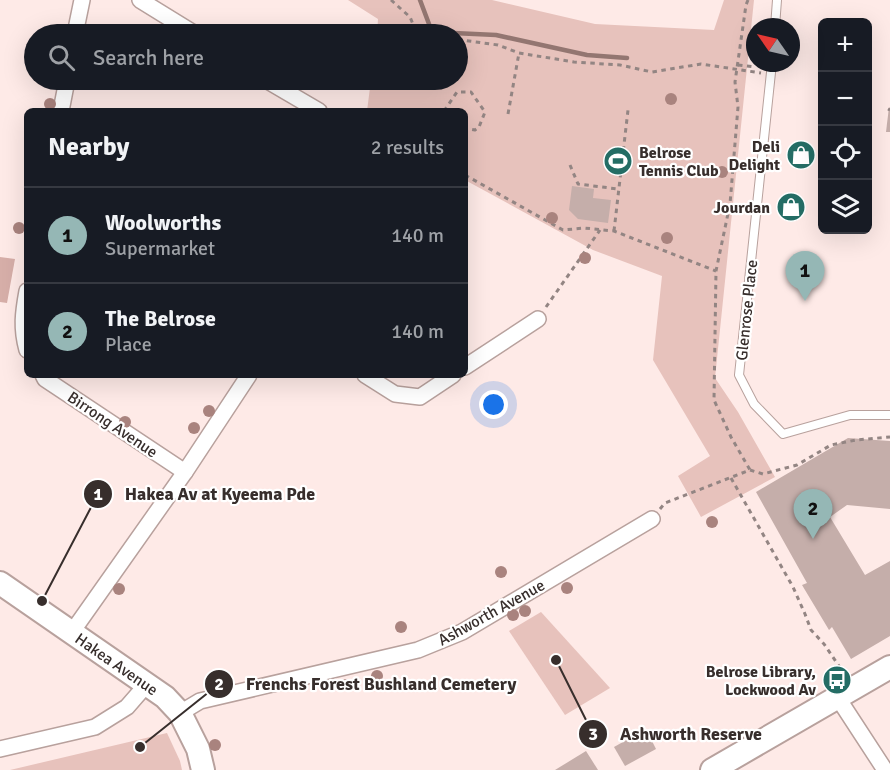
<!DOCTYPE html>
<html lang="en">
<head>
<meta charset="utf-8">
<style>
  :root { --surface:#171b24; --page:#20242c; --text:#f1f3f6; --muted:#9ea1a6; --line:#363941; --accent:#95b7b5 }
  body { margin:0; font-family:Signika,sans-serif; background:var(--page); color:var(--text) }
  .controls { position:absolute; right:18px; top:18px; display:grid; overflow:hidden; border-radius:9px; box-shadow:0 6px 24px #0002 }
  .controls button { width:54px; height:54px; display:grid; place-items:center; padding:0; border:0; border-bottom:2px solid var(--line); background:var(--surface); color:var(--text); font:30px sans-serif }
  .compass { position:absolute; left:746px; top:18px; width:54px; height:54px; border-radius:50%; background:var(--surface); box-shadow:0 6px 24px #0002; rotate:304deg }
  .you { position:absolute; left:494px; top:405px; width:21px; height:21px; margin:-15px; border:4px solid #fff; border-radius:50%; background:#1a73e8; box-shadow:0 0 0 9px #1a73e833 }
  .badge { display:grid; place-items:center; width:39px; height:39px; border-radius:50%; background:var(--accent); color:#111; font-size:20px; font-weight:700 }
  .pin { position:absolute; translate:-50% -50px; filter:drop-shadow(0 2px 3px #0008) }
  .pin::after { content:''; position:absolute; top:32px; width:21px; height:18px; background:inherit; clip-path:polygon(0 0,100% 0,50% 100%) }
  .list { margin:0; padding:0; list-style:none }
  h2 { display:flex; justify-content:space-between; align-items:center; height:78px; margin:0; padding:0 24px; font-size:26px }
  h2 small { font-size:20px; font-weight:400; color:var(--muted) }
  .list li { display:grid; grid-template-columns:39px 1fr auto; gap:18px; align-items:center; box-sizing:border-box; height:96px; padding:0 24px; border-top:2px solid var(--line) }
  .list b { display:block; font-size:22px; white-space:nowrap }
  .list p { margin:0; font-size:20px; white-space:nowrap; color:var(--muted) }
  .list em { font-size:20px; font-style:normal; color:var(--muted) }
  .icon { flex:none; width:33px; height:33px; fill:none; stroke:currentColor; stroke-width:2; stroke-linecap:round; stroke-linejoin:round }
  .map { position:relative; flex:none; width:890px; height:770px; overflow:hidden }
  .search { position:absolute; background:var(--surface); box-shadow:0 6px 24px #0002; left:24px; top:24px; width:444px; height:66px; display:flex; align-items:center; gap:15px; box-sizing:border-box; padding:0 21px; border-radius:33px; color:var(--muted); font-size:22px }
  .panel { position:absolute; background:var(--surface); box-shadow:0 6px 24px #0002; left:24px; top:108px; width:444px; height:270px; border-radius:9px }
  .map>svg:first-child { display:block }
  .green { fill:#e7c2bc }
  .forest { fill:#d6aea8 }
  .lines { fill:none; stroke-linecap:round; stroke-linejoin:round }
  .stream { stroke:#937671; stroke-width:4.5 }
  .building { fill:#c5aeaa }
  .lane-casing { stroke:#b8a19d; stroke-width:10 }
  .street-casing { stroke:#b8a19d; stroke-width:18 }
  .secondary-casing { stroke:#b8a19d; stroke-width:26 }
  .path { stroke:#938583; stroke-width:3; stroke-dasharray:4.5 4.5; stroke-linecap:butt }
  .lane { stroke:#fff; stroke-width:8 }
  .street { stroke:#fff; stroke-width:15 }
  .secondary { stroke:#fff; stroke-width:22 }
  .tree { fill:#a9837e }
  .labels { text-anchor:middle; stroke-width:4.5; stroke-linejoin:round; paint-order:stroke }
  .poi-label { font-size:16px; font-weight:bold; fill:#372e2c; stroke:#fff; text-anchor:end }
  .street-label { font-size:16px; fill:#372e2c; stroke:#fff }
  .leader { fill:none; stroke:#372e2c; stroke-width:2 }
  .callout-dot { fill:#372e2c; stroke:#fff; stroke-width:2 }
  .mark-label { font-size:18px; text-anchor:middle; font-weight:bold; fill:#fff }
  .callout-label { font-size:18px; text-anchor:middle; font-weight:bold; fill:#372e2c; stroke:#fff; stroke-width:4.5; stroke-linejoin:round; paint-order:stroke }
</style>
</head>
<body>
<div class="map">
<svg width="890" height="770" viewBox="0 0 890 770">
  <rect width="100%" height="100%" fill="#feeae7"/>
  <g class="green">
    <path d="M348,0h144l103,24 119,6 10,-30h30l-39,378 23,34 37,65 -74,40 -23,-41 32,-20 -57,-96 9,-84 -69,-26 -128,-70v-69h-98l4,-31h87v-46h-81l1,-15z"/>
    <path d="M541,612l69,76 -45,27 -56,-84z"/>
    <path d="M167,733l13,28 2,9h-172z"/>
  </g>
  <path class="forest" d="M0,257l15,2 -8,44 -7,-1z"/>
  <g class="lines">
    <path class="stream" d="M420,0l12,32 64,3 91,20 40,3"/>
  </g>
  <g class="building">
    <path d="M889,107l1,1v24h-4z"/>
    <path d="M572,186l22,3 -1,9 18,2 -3,23 -30,-4 -9,-9z"/>
    <path d="M848,438l42,3v68l-43,-4 -17,12 35,58 25,-14v75l-39,23 -19,-32 -3,3 -27,-45 5,-2 -51,-91z"/>
    <path d="M646,729l10,20 -31,17 -11,-19z"/>
    <path d="M586,751l12,19h-43z"/>
  </g>
  <g class="lines">
    <g class="lane-casing">
      <g id="lane">
        <path d="M775,27l2,-27"/>
        <path d="M772,63l-33,312 15,29 29,30 67,-19h40"/>
      </g>
    </g>
    <g class="street-casing">
      <g id="street">
        <path d="M140,0l55,34"/>
        <path d="M75,34l7,-34"/>
        <path d="M266,80l53,31"/>
        <path d="M61,111l6,-31"/>
        <path d="M27,291c-4,22 -6,37 0,59"/>
        <path d="M465,367l73,-48"/>
        <path d="M43,375l2,4 140,93"/>
        <path d="M365,375l30,19 25,3 33,-22"/>
        <path d="M72,632l113,-160 64,-97"/>
        <path d="M838,698l47,72"/>
        <path d="M180,713l20,-12 218,-51 44,-18 190,-113"/>
        <path d="M0,749l95,-22 32,-20 20,-23"/>
      </g>
    </g>
    <g class="secondary-casing">
      <g id="secondary">
        <path id="s1" d="M0,583l165,114 15,16 18,36 5,21"/>
        <path d="M712,770l178,-103"/>
      </g>
    </g>
    <g class="path">
      <path d="M391,0l19,17 7,17"/>
      <path d="M748,0l-2,5 -11,77 3,25 -8,97 -14,67 -2,129 17,37 19,33"/>
      <path d="M458,41l4,-1 36,5 21,8 55,9 46,3 32,7 49,-8 60,9"/>
      <path d="M738,65l17,2"/>
      <path d="M868,104h4"/>
      <path d="M868,109l3,1"/>
      <path d="M888,109l2,1"/>
      <path d="M444,111l13,-19h14l14,20 -6,15 -4,3 -10,-2"/>
      <path d="M508,114l11,-61"/>
      <path d="M570,165l8,19 40,5"/>
      <path d="M465,175l98,55 21,-2 30,3 102,40"/>
      <path d="M614,231l14,-121"/>
      <path d="M546,307l54,-77"/>
      <path d="M731,478l62,109 12,27 6,16 13,14 17,25"/>
      <path d="M660,509l5,-6 85,-33 13,4 34,-9 34,-20 25,-5 34,-3"/>
    </g>
    <use href="#lane" class="lane"/>
    <use href="#street" class="street"/>
    <use href="#secondary" class="secondary"/>
  </g>
  <g class="tree">
    <circle cx="671" cy="99" r="6"/>
    <circle cx="50" cy="104" r="6"/>
    <circle cx="722" cy="172" r="6"/>
    <circle cx="552" cy="218" r="6"/>
    <circle cx="19" cy="228" r="6"/>
    <circle cx="667" cy="238" r="6"/>
    <circle cx="585" cy="258" r="6"/>
    <circle cx="209" cy="411" r="6"/>
    <circle cx="125" cy="422" r="6"/>
    <circle cx="194" cy="428" r="6"/>
    <circle cx="712" cy="522" r="6"/>
    <circle cx="501" cy="572" r="6"/>
    <circle cx="567" cy="588" r="6"/>
    <circle cx="119" cy="589" r="6"/>
    <circle cx="525" cy="611" r="6"/>
    <circle cx="513" cy="615" r="6"/>
    <circle cx="401" cy="627" r="6"/>
    <circle cx="377" cy="676" r="6"/>
    <circle cx="346" cy="685" r="6"/>
    <circle cx="215" cy="745" r="6"/>
  </g>
  <defs>
    <g id="shop-disc" transform="scale(1.5)"><circle r="9.5" fill="#246d65" stroke="#fff"/><path d="M-5-2.5h2.3a2.7 3.5 0 0 1 5.4 0H5L5.5 6h-11ZM-1.5-2.5h3a1.5 2.3 0 0 0-3 0Z" fill="#fff"/></g>
    <g id="stadium-disc" transform="scale(1.5)"><circle r="9.5" fill="#246d65" stroke="#fff"/><path d="M0-5a6.5 5 0 1 0 0 10a6.5 5 0 1 0 0-10ZM-3.5-1.8h7v3.6h-7Z" fill="#fff"/></g>
    <g id="bus-disc" transform="scale(1.5)"><circle r="9.5" fill="#246d65" stroke="#fff"/><path d="M-5-6H5V4H4V6H2V4H-2V6H-4V4H-5ZM-3.5-4V0h7V-4ZM-3.5 1.2v1.5H-2V1.2ZM2 1.2v1.5H3.5V1.2Z" fill="#fff"/></g>
  </defs>
  <g fill-rule="evenodd">
    <use href="#shop-disc" x="801" y="155"/>
    <use href="#stadium-disc" x="618" y="161"/>
    <use href="#shop-disc" x="791" y="207"/>
    <use href="#bus-disc" x="837" y="680"/>
  </g>
  <g class="labels">
    <g class="poi-label">
      <text x="780" y="152">Deli<tspan x="780" dy="18">Delight</tspan></text>
      <text x="639" y="158" text-anchor="start">Belrose<tspan x="639" dy="18">Tennis Club</tspan></text>
      <text x="770" y="213">Jourdan</text>
      <text x="816" y="677">Belrose Library,<tspan x="816" dy="18">Lockwood Av</tspan></text>
    </g>
    <g class="street-label">
      <text transform="translate(746 310) rotate(-84)" y="6">Glenrose Place</text>
      <text transform="translate(113 424) rotate(34)" y="6">Birrong Avenue</text>
      <text transform="translate(491 612) rotate(-29)" y="6">Ashworth Avenue</text>
      <text dy="6" stroke="none"><textPath href="#s1" startOffset="142">Hakea Avenue</textPath></text>
    </g>
  </g>
  <path class="leader" d="M42 601L98 494M140 747L219 684M556 660L593 734"/>
  <g class="callout-dot">
    <circle cx="42" cy="601" r="6"/>
    <circle cx="140" cy="747" r="6"/>
    <circle cx="556" cy="660" r="6"/>
    <circle cx="98" cy="494" r="15"/>
    <circle cx="219" cy="684" r="15"/>
    <circle cx="593" cy="734" r="15"/>
  </g>
  <g class="mark-label">
    <text x="98" y="500">1</text>
    <text x="219" y="690">2</text>
    <text x="593" y="740">3</text>
  </g>
  <g class="callout-label">
    <text x="220" y="500">Hakea Av at Kyeema Pde</text>
    <text x="381" y="690">Frenchs Forest Bushland Cemetery</text>
    <text x="691" y="740">Ashworth Reserve</text>
  </g>
</svg>
<div class="controls">
<button>+</button>
<button>−</button>
<button><svg class="icon" aria-label="locate" viewBox="0 0 24 24"><circle cx="12" cy="12" r="6"/><path d="M12 2v4M12 18v4M2 12h4M18 12h4"/></svg></button>
<button><svg class="icon" aria-label="layers" viewBox="0 0 24 24"><path d="M12 4l9 5-9 5-9-5zM3 14l9 5 9-5"/></svg></button>
</div>
<svg class="compass" viewBox="-18 -18 36 36"><path d="M0-13l5 13h-10z" fill="#e53935"/><path d="M0 13l5-13h-10z" fill="#9ea1a6"/></svg>
<div class="you"></div>
<div class="pin badge" style="left:805px;top:301px">1</div>
<div class="pin badge" style="left:813px;top:539px">2</div>
<div class="search"><svg class="icon" aria-label="search" viewBox="0 0 24 24"><circle cx="10" cy="10" r="6"/><path d="M15 15l6 6"/></svg>Search here</div>
<section class="panel">
<h2>Nearby<small>2 results</small></h2>
<ul class="list">
<li><span class="badge">1</span><div><b>Woolworths</b><p>Supermarket</p></div><em>140 m</em></li>
<li><span class="badge">2</span><div><b>The Belrose</b><p>Place</p></div><em>140 m</em></li>
</ul>
</section>
</div>
</body>
</html>
